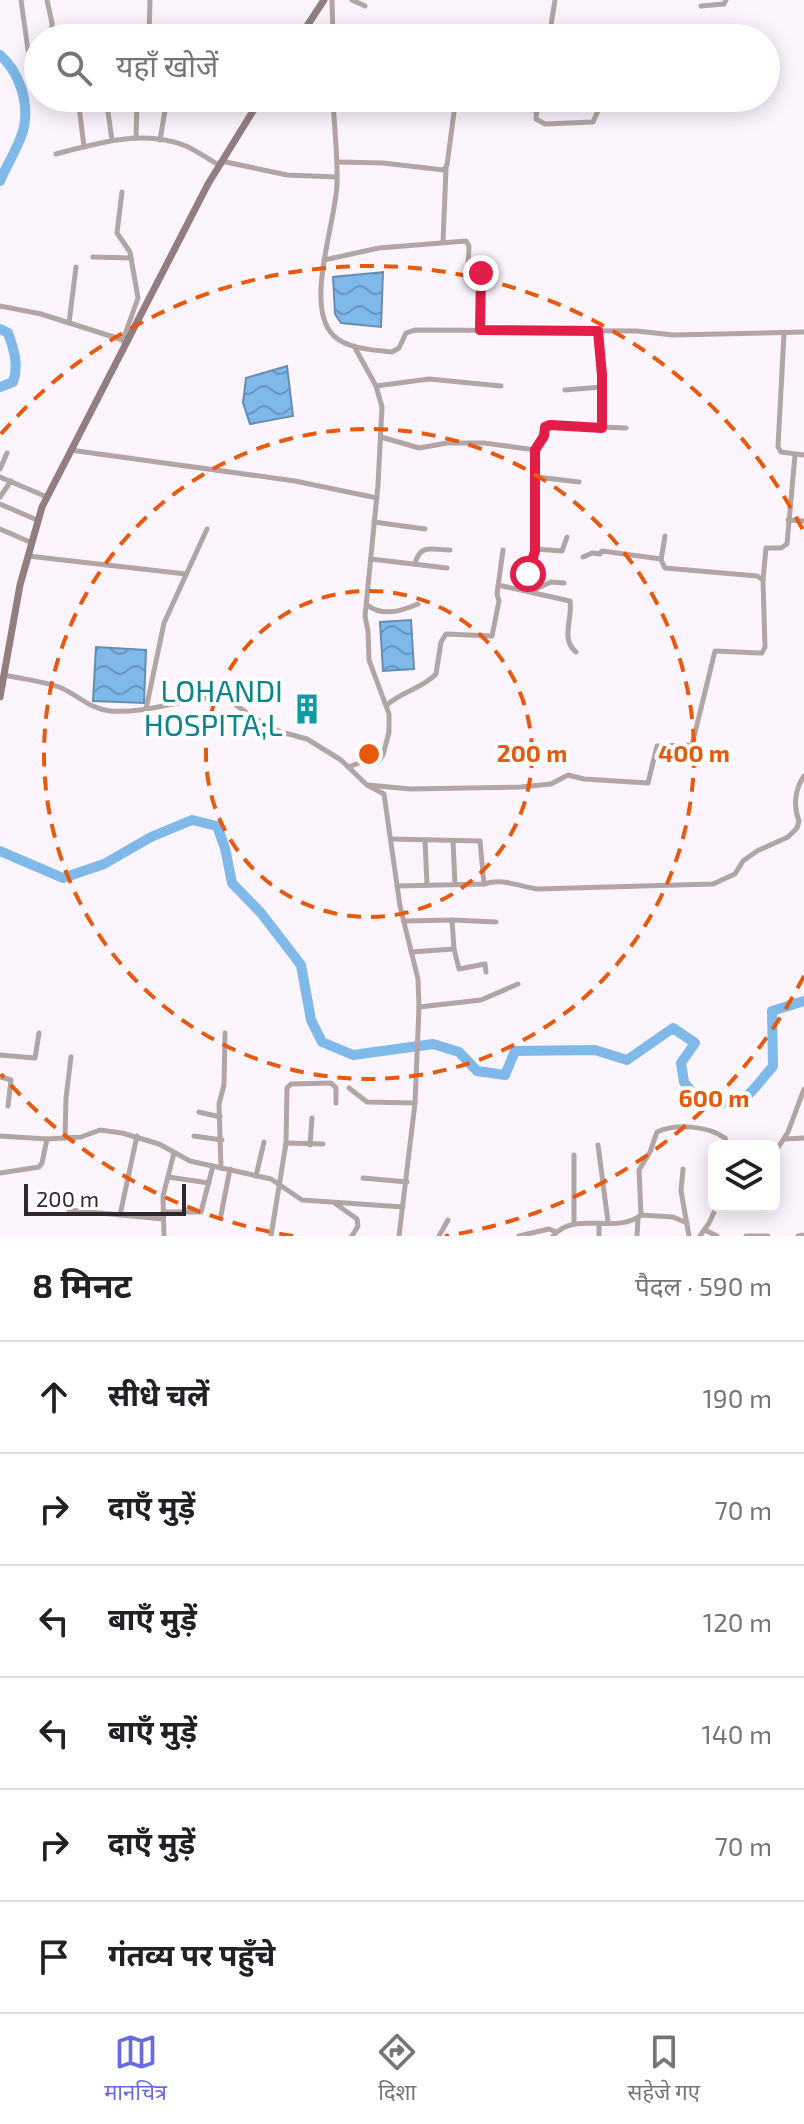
<!DOCTYPE html>
<html lang="hi">
<head>
<meta charset="utf-8">
<style>
  :root { --surface:#fff; --page:#f6f6f6; --text:#202124; --muted:#757577; --line:#e0e0e0; --accent:#666be4 }
  body { margin:0; font-family:"Exo 2","Noto Sans Devanagari",sans-serif; background:var(--page); color:var(--text) }
  .controls { position:absolute; right:24px; bottom:24px; display:grid; overflow:hidden; border-radius:12px; box-shadow:0 4px 20px #0003 }
  .controls button { width:72px; height:72px; display:grid; place-items:center; padding:0; border:0; border-bottom:2px solid var(--line); background:var(--surface); color:var(--text); font:40px sans-serif }
  .scale { position:absolute; left:24px; bottom:20px; width:162px; box-sizing:border-box; padding-left:8px; border:4px solid #2e272f; border-top:0; font-size:22px; line-height:28px; white-space:nowrap; color:#2e272f; -webkit-text-stroke:6px #fff; paint-order:stroke }
  .stop { position:absolute; width:24px; height:24px; margin:-18px; border:6px solid #e11d48; border-radius:50%; background:#fff }
  .stop.end { background:#e11d48; border-color:#fff; box-shadow:0 2px 8px #0008 }
  .list { margin:0; padding:0; list-style:none }
  h2 { display:flex; justify-content:space-between; align-items:center; height:104px; margin:0; padding:0 32px; font-size:34px }
  h2 small { font-size:26px; font-weight:400; color:var(--muted) }
  .list li { display:grid; grid-template-columns:52px 1fr auto; gap:24px; align-items:center; box-sizing:border-box; height:112px; padding:0 32px; border-top:2px solid var(--line) }
  .list b { display:block; font-size:30px; white-space:nowrap }
  .list em { font-size:26px; font-style:normal; color:var(--muted) }
  .icon { flex:none; width:44px; height:44px; fill:none; stroke:currentColor; stroke-width:2; stroke-linecap:round; stroke-linejoin:round }
  .map { position:relative; flex:none; width:804px; height:1236px; overflow:hidden }
  .search { position:absolute; background:var(--surface); box-shadow:0 4px 20px #0003; left:24px; right:24px; top:24px; height:88px; display:flex; align-items:center; gap:20px; box-sizing:border-box; padding:0 28px; border-radius:44px; color:var(--muted); font-size:30px }
  .sheet { height:776px; background:var(--surface) }
  nav { display:flex; justify-content:space-around; align-items:center; box-sizing:border-box; height:112px; border-top:2px solid var(--line); background:var(--surface); font-size:22px; color:var(--muted) }
  nav a { display:grid; justify-items:center; gap:4px }
  nav .on { color:var(--accent) }
  .map>svg:first-child { display:block }
  .water { fill:url(#water-waves); stroke:#668db2; stroke-width:2 }
  .lines { fill:none; stroke-linecap:round; stroke-linejoin:round }
  .river { stroke:#7eb9ea; stroke-width:10 }
  .street { stroke:#b3a5a6; stroke-width:5 }
  .secondary { stroke:#927e80; stroke-width:7 }
  .route { stroke:#e11d48; stroke-width:10 }
  .ring { fill:none; stroke:#e8590c; stroke-width:4; stroke-dasharray:14 10 }
  .labels { text-anchor:middle; stroke-width:8; stroke-linejoin:round; paint-order:stroke }
  .culture-label { font-size:30px; fill:#0d838f; stroke:#fff; text-anchor:end }
  .centre { fill:#e8590c; stroke:#fff; stroke-width:4 }
  .ring-label { font-size:24px; text-anchor:middle; font-weight:bold; fill:#e8590c; stroke:#fff; stroke-width:8; stroke-linejoin:round; paint-order:stroke }
</style>
</head>
<body>
<div class="map">
<svg width="804" height="1236" viewBox="0 0 804 1236">
  <defs>
    <pattern id="water-waves" width="16" height="10" patternUnits="userSpaceOnUse" patternTransform="scale(2)"><rect width="16" height="10" fill="#7eb9ea"/><path d="M0 5q4-4 8 0t8 0" fill="none" stroke="#6896be"/></pattern>
  </defs>
  <rect width="100%" height="100%" fill="#fcf5fe"/>
  <g class="water">
    <path d="M383,272l-2,55 -40,-4 -6,-9 -2,-37z"/>
    <path d="M287,366l6,50 -43,8 -7,-21 3,-25z"/>
    <path d="M411,620l3,49 -31,2 -3,-49z"/>
    <path d="M96,647l50,3 -2,53 -51,-2z"/>
  </g>
  <g class="lines">
    <g class="river">
      <path d="M0,55c19,17 29,46 24,72 -4,18 -17,37 -24,54"/>
      <path d="M0,329l8,4c6,16 11,33 5,49l-13,5"/>
      <path d="M0,851l63,27 41,-14 47,-27 41,-17 25,6 8,22 7,35 29,30 40,52 10,55 11,22 31,13 80,-11 26,8 18,19 28,4 10,-24 80,-1 32,10 46,-32 22,15 -14,20 3,19 13,17c47,9 47,2 76,-33l-1,-55 32,-10"/>
    </g>
    <g class="street">
      <path d="M21,0l7,50 4,6 6,1"/>
      <path d="M47,0l5,23v15"/>
      <path d="M332,0l1,38"/>
      <path d="M352,0l13,6"/>
      <path d="M701,6l23,-2 2,-4"/>
      <path d="M333,36l27,2"/>
      <path d="M97,38v-7l5,-2 142,2"/>
      <path d="M149,38l1,-38"/>
      <path d="M549,38l6,-38"/>
      <path d="M78,98l6,49"/>
      <path d="M106,98l6,42"/>
      <path d="M333,98c1,29 5,58 4,86 -1,38 -33,121 -4,151 13,14 41,15 59,17l7,-4 7,-15 9,-3 222,1 36,4 131,-3"/>
      <path d="M538,98l-2,21 9,5 48,-2 9,-20 58,2"/>
      <path d="M409,100l1,-2"/>
      <path d="M122,103l57,-5"/>
      <path d="M136,138l1,-36"/>
      <path d="M160,140l7,-41"/>
      <path d="M56,154c42,-11 87,-25 130,-8 11,5 22,13 33,19"/>
      <path d="M221,161l66,14 50,2"/>
      <path d="M337,162l46,1 61,7 3,-5 8,-60 81,5"/>
      <path d="M122,192l-5,41 13,19 8,46 -15,42"/>
      <path d="M443,242l3,-73"/>
      <path d="M93,257l38,1"/>
      <path d="M324,260l55,-12 87,-7 3,5 -1,21 13,6 1,6 -2,51"/>
      <path d="M0,306l41,8 82,26 1,3"/>
      <path d="M69,323l7,-56"/>
      <path d="M598,331l4,44v53"/>
      <path d="M784,333l-6,114 3,5 23,3"/>
      <path d="M376,386l53,-7 72,7"/>
      <path d="M565,390l37,-3"/>
      <path d="M381,437l38,11 28,-5h37l51,7v101"/>
      <path d="M70,450l225,31 82,17"/>
      <path d="M535,450l13,-25 78,3"/>
      <path d="M0,469l7,-16"/>
      <path d="M0,477l47,20"/>
      <path d="M537,477l42,5"/>
      <path d="M0,497l11,-16"/>
      <path d="M0,504l37,16"/>
      <path d="M788,520l16,1"/>
      <path d="M374,522l51,7"/>
      <path d="M0,529l30,13"/>
      <path d="M28,556l158,18"/>
      <path d="M583,557l9,-4 8,1 2,-3 59,8"/>
      <path d="M371,559l76,9"/>
      <path d="M415,564c5,-21 17,-14 35,-14"/>
      <path d="M763,580l3,-32h15l6,-4 8,-89"/>
      <path d="M498,585l72,16c3,18 -10,38 6,51"/>
      <path d="M523,589l12,-40 27,2 5,-14"/>
      <path d="M532,591l19,-9 13,1"/>
      <path d="M367,605c16,12 34,6 51,-1"/>
      <path d="M4,675c18,4 38,6 55,12 18,7 30,22 51,24 39,3 77,-14 118,-15l9,10 27,18 17,8 26,7 34,21 26,25 17,9 16,112 18,73 1,28 -4,96 -16,133"/>
      <path d="M387,705c15,-14 35,-16 49,-31l5,-32 5,-8 46,2 7,-35 -2,-7 6,-44"/>
      <path d="M146,709l18,-86 43,-94"/>
      <path d="M348,767l17,-6 13,1 5,-7 6,-23v-18l-20,-54 -1,-29 -3,-15 13,-131 4,-78 -6,-21 -22,-40"/>
      <path d="M368,785l42,4 111,-2 30,-3 17,-9 16,4 64,4 9,-37 35,-1 23,-94 44,2h3l3,-6 -2,-67 -6,-4 -92,-8 -4,-8 4,-24"/>
      <path d="M391,839l89,2 4,43"/>
      <path d="M425,840l2,45"/>
      <path d="M453,841l2,43"/>
      <path d="M397,886l87,-2c19,-6 34,2 53,5l176,-5 22,-10 8,-13 14,-10 31,-14 9,-9 2,-7c-6,-15 -4,-32 5,-45"/>
      <path d="M452,920l2,29 5,20 26,-5 1,8"/>
      <path d="M404,921l48,-1 44,2"/>
      <path d="M411,952l43,-3"/>
      <path d="M419,1007l62,-7 37,-16"/>
      <path d="M0,1055l35,3 4,-25"/>
      <path d="M0,1077l11,3 -3,26"/>
      <path d="M349,1088l18,14 48,1"/>
      <path d="M199,1112l21,5"/>
      <path d="M0,1136l47,3 34,-2 19,-7 22,3 37,11 31,17 81,18 31,21 101,7"/>
      <path d="M194,1136l28,4"/>
      <path d="M65,1138l1,-40 5,-41"/>
      <path d="M785,1139l19,-1"/>
      <path d="M286,1143l37,1"/>
      <path d="M310,1145l2,-27"/>
      <path d="M598,1145l10,77"/>
      <path d="M774,1154l14,-22 16,-43"/>
      <path d="M221,1168l-2,-64 5,-19 1,-52"/>
      <path d="M683,1169l-2,22 8,45"/>
      <path d="M0,1173l39,-6 3,-4 5,-24"/>
      <path d="M256,1176l8,-34"/>
      <path d="M168,1177l41,6"/>
      <path d="M363,1178l44,4"/>
      <path d="M336,1204l21,15 1,7 -6,10"/>
      <path d="M69,1210l94,9"/>
      <path d="M163,1212h38l12,-46"/>
      <path d="M120,1215l17,-79"/>
      <path d="M221,1215l9,-46"/>
      <path d="M641,1215l-2,-45 11,-18 7,-20c19,-9 51,-6 68,6l3,8"/>
      <path d="M574,1223v-68"/>
      <path d="M705,1230l12,6"/>
      <path d="M164,1236l-1,-40 11,-43"/>
      <path d="M271,1236l15,-93 1,-55 4,-4 40,-1 5,5v15"/>
      <path d="M439,1236l9,-16"/>
      <path d="M519,1236l30,-7 7,3"/>
      <path d="M553,1236c22,-26 63,-1 88,-21l32,2 14,6"/>
      <path d="M599,1236v-12"/>
      <path d="M637,1236l1,-18"/>
      <path d="M700,1236l9,-13 8,-17"/>
      <path d="M746,1236h22"/>
      <path d="M798,1236l6,-1"/>
    </g>
    <g class="secondary">
      <path d="M299,38l25,-38"/>
      <path d="M0,697l20,-112 22,-78 166,-323 53,-86"/>
    </g>
  </g>
  <g class="lines">
    <path class="route" d="M481,273l-1,57 118,1 4,44v53l-52,-3 -5,2 -1,9 -9,14v101l-7,23"/>
  </g>
  <g class="ring">
    <circle cx="369" cy="754" r="163"/>
    <circle cx="369" cy="754" r="325"/>
    <path d="M804 976A488 488 0 0 1 445 1236M293 1236A488 488 0 0 1 1 1074M1 434A488 488 0 0 1 804 532"/>
  </g>
  <defs>
    <g id="building-bare" transform="scale(2.4)"><path d="M-4-6H4V6H1V3H-1V6H-4ZM-2.5-4.3h1.7v1.8h-1.7ZM.8-4.3h1.7v1.8H.8ZM-2.5-1h1.7V.8h-1.7ZM.8-1h1.7V.8H.8Z" fill="#0f9aa8" stroke="#fff" stroke-width="2.5" paint-order="stroke"/></g>
  </defs>
  <g fill-rule="evenodd">
    <use href="#building-bare" x="307" y="709"/>
  </g>
  <g class="labels">
    <g class="culture-label">
      <text x="283" y="702">LOHANDI<tspan x="283" dy="34">HOSPITA;L</tspan></text>
    </g>
  </g>
  <circle cx="369" cy="754" r="12" class="centre"/>
  <g class="ring-label">
    <text x="532" y="762">200 m</text>
    <text x="694" y="762">400 m</text>
    <text x="714" y="1107">600 m</text>
  </g>
</svg>
<div class="controls">
<button><svg class="icon" aria-label="layers" viewBox="0 0 24 24"><path d="M12 4l9 5-9 5-9-5zM3 14l9 5 9-5"/></svg></button>
</div>
<div class="scale">200 m</div>
<div class="stop" style="left:528px;top:574px"></div>
<div class="stop end" style="left:481px;top:273px"></div>
<div class="search"><svg class="icon" aria-label="search" viewBox="0 0 24 24"><circle cx="10" cy="10" r="6"/><path d="M15 15l6 6"/></svg>यहाँ खोजें</div>
</div>
<section class="sheet">
<h2>8 मिनट<small>पैदल · 590 m</small></h2>
<ul class="list">
<li><svg class="icon" aria-label="ahead" viewBox="0 0 24 24"><path d="M12 20V5M6 11l6-6 6 6"/></svg><div><b>सीधे चलें</b></div><em>190 m</em></li>
<li><svg class="icon" aria-label="right" viewBox="0 0 24 24"><path d="M7 20v-9h11M14 6l5 5-5 5"/></svg><div><b>दाएँ मुड़ें</b></div><em>70 m</em></li>
<li><svg class="icon" aria-label="left" viewBox="0 0 24 24"><path d="M17 20v-9H6M10 6l-5 5 5 5"/></svg><div><b>बाएँ मुड़ें</b></div><em>120 m</em></li>
<li><svg class="icon" aria-label="left" viewBox="0 0 24 24"><path d="M17 20v-9H6M10 6l-5 5 5 5"/></svg><div><b>बाएँ मुड़ें</b></div><em>140 m</em></li>
<li><svg class="icon" aria-label="right" viewBox="0 0 24 24"><path d="M7 20v-9h11M14 6l5 5-5 5"/></svg><div><b>दाएँ मुड़ें</b></div><em>70 m</em></li>
<li><svg class="icon" aria-label="arrive" viewBox="0 0 24 24"><path d="M6 21V4h12l-3 4 3 4H6"/></svg><div><b>गंतव्य पर पहुँचे</b></div></li>
</ul>
</section>
<nav>
<a class="on"><svg class="icon" aria-label="map" viewBox="0 0 24 24"><path d="M3 6l6-2 6 2 6-2v14l-6 2-6-2-6 2zM9 4v14M15 6v14"/></svg>मानचित्र</a>
<a><svg class="icon" aria-label="directions" viewBox="0 0 24 24"><path d="M12 3l9 9-9 9-9-9zM9 14v-3h6M13 9l2 2-2 2"/></svg>दिशा</a>
<a><svg class="icon" aria-label="saved" viewBox="0 0 24 24"><path d="M7 4h10v16l-5-4-5 4z"/></svg>सहेजे गए</a>
</nav>
</body>
</html>
